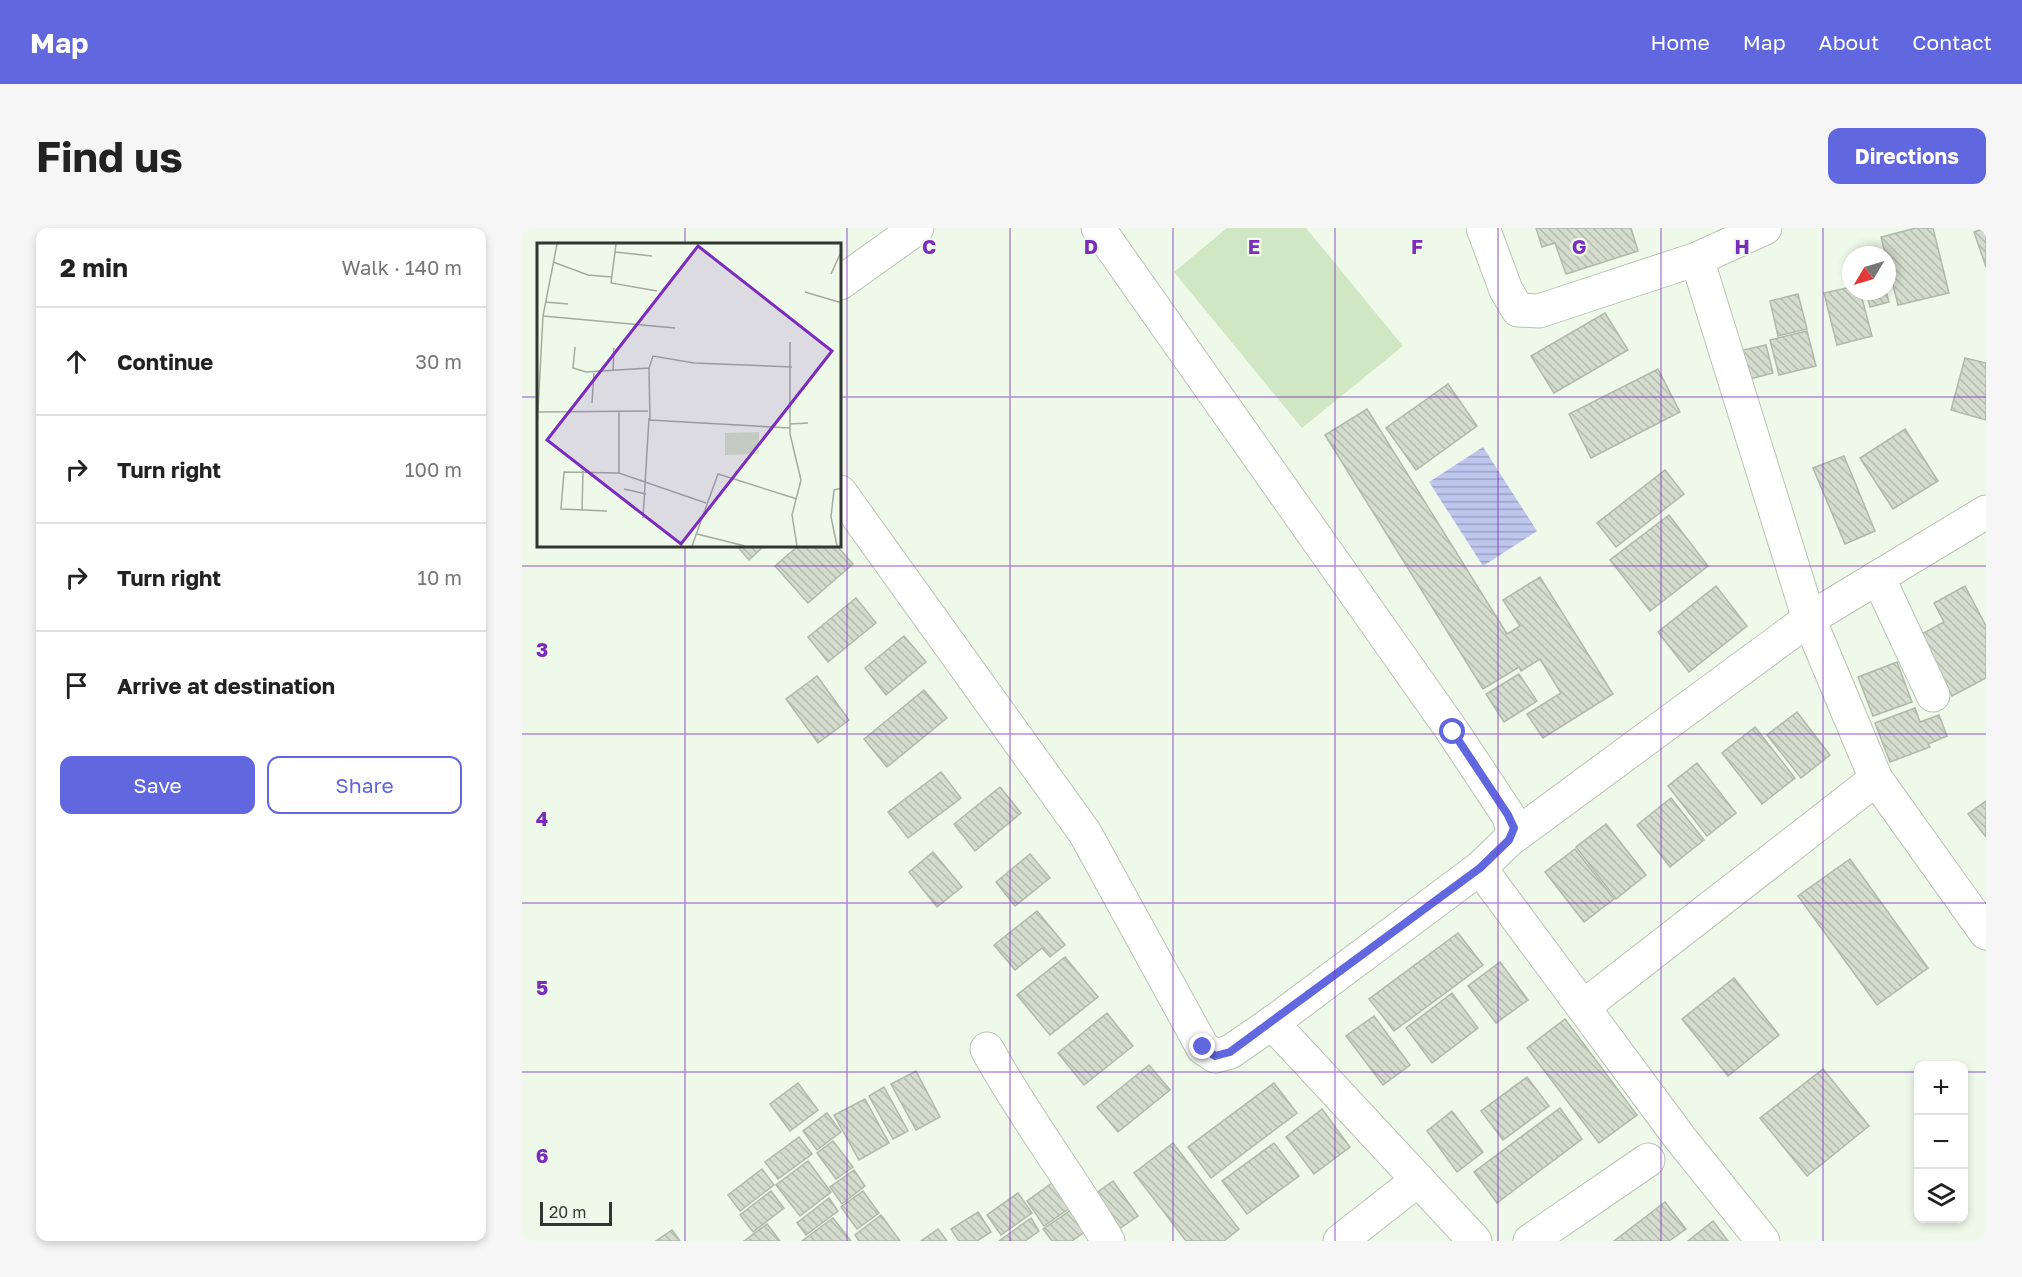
<!DOCTYPE html>
<html lang="en">
<head>
<meta charset="utf-8">
<style>
  :root { --surface:#fff; --page:#f6f6f6; --text:#222; --muted:#767676; --line:#e0e0e0; --accent:#6167df }
  body { margin:0; font-family:"Golos Text",sans-serif; background:var(--page); color:var(--text) }
  .controls { position:absolute; right:18px; bottom:18px; display:grid; overflow:hidden; border-radius:12px; box-shadow:0 3px 9px #0003 }
  .controls button { width:54px; height:54px; display:grid; place-items:center; padding:0; border:0; border-bottom:2px solid var(--line); background:var(--surface); color:var(--text); font:30px sans-serif }
  .compass { position:absolute; left:1320px; top:18px; width:54px; height:54px; border-radius:50%; background:var(--surface); box-shadow:0 3px 9px #0003; rotate:232deg }
  .scale { position:absolute; left:18px; bottom:15px; width:72px; box-sizing:border-box; padding-left:6px; border:3px solid #323630; border-top:0; font-size:16px; line-height:21px; white-space:nowrap; color:#323630; -webkit-text-stroke:4px #eff9e9; paint-order:stroke }
  .stop { position:absolute; width:18px; height:18px; margin:-14px; border:4px solid #6167df; border-radius:50%; background:#fff }
  .stop.end { background:#6167df; border-color:#fff; box-shadow:0 2px 6px #0008 }
  .list { margin:0; padding:0; list-style:none }
  h2 { display:flex; justify-content:space-between; align-items:center; height:78px; margin:0; padding:0 24px; font-size:26px }
  h2 small { font-size:20px; font-weight:400; color:var(--muted) }
  .list li { display:grid; grid-template-columns:39px 1fr auto; gap:18px; align-items:center; box-sizing:border-box; height:108px; padding:0 24px; border-top:2px solid var(--line) }
  .list b { display:block; font-size:22px; white-space:nowrap }
  .list em { font-size:20px; font-style:normal; color:var(--muted) }
  .actions { display:flex; gap:12px; padding:18px 24px }
  .actions a { flex:1; padding:14px 0; border:2px solid var(--accent); border-radius:12px; text-align:center; font-size:21px; color:var(--accent) }
  .actions .main { background:var(--accent); color:#fff }
  .icon { flex:none; width:33px; height:33px; fill:none; stroke:currentColor; stroke-width:2; stroke-linecap:round; stroke-linejoin:round }
  .map { position:relative; flex:none; width:1464px; height:1013px; overflow:hidden; border-radius:12px }
  header { display:flex; align-items:center; gap:36px; box-sizing:border-box; height:84px; padding:0 30px; background:var(--accent); color:#fff }
  header strong { font-size:28px }
  nav { display:flex; gap:33px; margin-inline-start:auto; font-size:21px }
  .intro { display:flex; align-items:center; justify-content:space-between; box-sizing:border-box; height:144px; padding:0 36px }
  h1 { margin:0; font-size:42px }
  .button { padding:15px 27px; border-radius:12px; background:var(--accent); color:#fff; font-size:21px; font-weight:700 }
  main { display:flex; gap:36px; padding:0 36px }
  aside { flex:1; background:var(--surface); border-radius:12px; box-shadow:0 3px 9px #0003 }
  .map>svg:first-child { display:block }
  .garden { fill:#d1e6c2 }
  .water { fill:url(#water-rules) }
  .building { fill:url(#building-back-hatch); stroke:#b0b9aa; stroke-width:1.5 }
  .lines { fill:none; stroke-linecap:round; stroke-linejoin:round }
  .minor-casing { stroke:#bac3b4; stroke-width:35 }
  .minor { stroke:#fff; stroke-width:33 }
  .route { stroke:#6167df; stroke-width:8 }
  .grid { fill:none; stroke:#7b2cbf; stroke-width:1.5; stroke-opacity:0.55 }
  .inset-road { fill:none; stroke:#a3ab9f; stroke-width:1.5 }
  .view { fill:#7b2cbf; fill-opacity:0.15; stroke:#7b2cbf; stroke-width:3 }
  .inset-edge { fill:none; stroke:#323630; stroke-width:3 }
  .grid-label { font-size:20px; text-anchor:middle; font-weight:bold; fill:#7b2cbf; stroke:#eff9e9; stroke-width:4.5; stroke-linejoin:round; paint-order:stroke }
</style>
</head>
<body>
<header>
<strong>Map</strong>
<nav><a>Home</a><a>Map</a><a>About</a><a>Contact</a></nav>
</header>
<div class="intro"><h1>Find us</h1><a class="button">Directions</a></div>
<main>
<aside>
<h2>2 min<small>Walk · 140 m</small></h2>
<ul class="list">
<li><svg class="icon" aria-label="ahead" viewBox="0 0 24 24"><path d="M12 20V5M6 11l6-6 6 6"/></svg><div><b>Continue</b></div><em>30 m</em></li>
<li><svg class="icon" aria-label="right" viewBox="0 0 24 24"><path d="M7 20v-9h11M14 6l5 5-5 5"/></svg><div><b>Turn right</b></div><em>100 m</em></li>
<li><svg class="icon" aria-label="right" viewBox="0 0 24 24"><path d="M7 20v-9h11M14 6l5 5-5 5"/></svg><div><b>Turn right</b></div><em>10 m</em></li>
<li><svg class="icon" aria-label="arrive" viewBox="0 0 24 24"><path d="M6 21V4h12l-3 4 3 4H6"/></svg><div><b>Arrive at destination</b></div></li>
</ul>
<div class="actions"><a class="main">Save</a><a>Share</a></div>
</aside>
<div class="map">
<svg width="1464" height="1013" viewBox="0 0 1464 1013">
  <defs>
    <pattern id="water-rules" width="6" height="5" patternUnits="userSpaceOnUse" patternTransform="scale(1.5)"><rect width="6" height="5" fill="#bec6ee"/><path d="M0 2.5h6" fill="none" stroke="#9ba2c1"/></pattern>
    <pattern id="building-back-hatch" width="6" height="6" patternUnits="userSpaceOnUse" patternTransform="scale(1.5)"><rect width="6" height="6" fill="#d3dccd"/><path d="M-1 5l2 2M0 0l6 6M5-1l2 2" fill="none" stroke="#b6bdb0"/></pattern>
  </defs>
  <rect width="100%" height="100%" fill="#eff9e9"/>
  <path class="garden" d="M705,0h79l97,118 -101,82 -128,-156z"/>
  <path class="water" d="M961,219l54,84 -54,35 -54,-84z"/>
  <g class="building">
    <path d="M1014,0h95l7,23 -72,23 -11,-31 -13,4z"/>
    <path d="M1394,0h17l16,65 -51,12 -17,-68z"/>
    <path d="M1464,0v39l-12,-35z"/>
    <path d="M1329,59v4h9l12,45 -35,9 -13,-52z"/>
    <path d="M1344,63h20l3,11 -19,5z"/>
    <path d="M1276,66l9,35 -29,7 -8,-35z"/>
    <path d="M1083,85l23,37 -74,43 -23,-37z"/>
    <path d="M1285,103l9,35 -37,9 -9,-35z"/>
    <path d="M1244,117l7,28 -23,6 -7,-29z"/>
    <path d="M1443,130l21,5v57l-35,-10z"/>
    <path d="M1136,141l22,43 -89,46 -22,-44z"/>
    <path d="M926,156l29,42 -61,44 -30,-42z"/>
    <path d="M845,181l140,225 13,-8 -17,-26 37,-23 73,117 -70,44 -16,-24 34,-21 -21,-34 -19,12 -2,-4 -36,22 -158,-254z"/>
    <path d="M1383,201l33,52 -45,28 -33,-51z"/>
    <path d="M1322,228l31,75 -30,13 -32,-76z"/>
    <path d="M1143,242l19,24 -68,53 -19,-24z"/>
    <path d="M1147,287l39,51 -58,45 -40,-51z"/>
    <path d="M215,318h27l-15,14z"/>
    <path d="M276,318h39l16,18 -45,39 -33,-37z"/>
    <path d="M1194,358l31,40 -58,46 -31,-40z"/>
    <path d="M1443,358l21,40v52l-34,18 -32,-61 24,-13 -10,-19z"/>
    <path d="M334,370l20,25 -48,39 -20,-25z"/>
    <path d="M382,408l22,26 -40,33 -21,-27z"/>
    <path d="M1375,434l15,40 -39,14 -15,-39z"/>
    <path d="M997,446l18,27 -33,21 -18,-28z"/>
    <path d="M295,448l32,44 -31,23 -32,-44z"/>
    <path d="M402,462l23,28 -60,49 -23,-28z"/>
    <path d="M1393,480l5,14 19,-7 8,21 -19,8 2,3 -40,15 -15,-39z"/>
    <path d="M1275,484l33,43 -29,23 -34,-43z"/>
    <path d="M1233,499l40,51 -33,26 -40,-51z"/>
    <path d="M1175,535l39,50 -29,23 -39,-50z"/>
    <path d="M419,544l20,26 -53,40 -20,-26z"/>
    <path d="M478,559l21,26 -46,38 -21,-27z"/>
    <path d="M1149,570l33,42 -34,27 -33,-42z"/>
    <path d="M1464,573v36l-18,-23z"/>
    <path d="M1084,596l40,51 -30,24 -40,-52z"/>
    <path d="M1053,621l39,50 -30,23 -39,-50z"/>
    <path d="M411,624l29,35 -25,20 -28,-35z"/>
    <path d="M508,626l20,24 -35,28 -19,-24z"/>
    <path d="M1328,631l78,109 -51,37 -79,-109z"/>
    <path d="M515,683l28,34 -15,12 -8,-9 -27,22 -21,-25z"/>
    <path d="M936,705l25,32 -89,66 -25,-32z"/>
    <path d="M543,729l33,40 -48,38 -33,-40z"/>
    <path d="M978,734l28,38 -32,23 -28,-37z"/>
    <path d="M1212,750l45,57 -51,41 -46,-57z"/>
    <path d="M930,765l26,35 -46,35 -26,-35z"/>
    <path d="M585,785l26,33 -49,39 -26,-32z"/>
    <path d="M852,788l36,49 -27,20 -37,-49z"/>
    <path d="M1043,791l72,96 -38,28 -72,-95z"/>
    <path d="M627,837l21,25 -52,42 -21,-25z"/>
    <path d="M1301,841l46,57 -62,50 -47,-58z"/>
    <path d="M394,843l24,46 -24,13 -25,-46z"/>
    <path d="M1005,849l22,29 -46,34 -22,-29z"/>
    <path d="M276,855l20,27 -28,21 -20,-27z"/>
    <path d="M752,855l23,30 -86,65 -23,-31z"/>
    <path d="M362,859l24,44 -15,8 -24,-43z"/>
    <path d="M343,871l24,44 -30,17 -25,-45z"/>
    <path d="M1038,880l22,31 -85,64 -23,-31z"/>
    <path d="M800,881l28,38 -36,27 -28,-37z"/>
    <path d="M930,883l31,41 -26,20 -30,-41z"/>
    <path d="M305,885l14,19 -24,18 -14,-19z"/>
    <path d="M277,909l13,17 -34,25 -13,-17z"/>
    <path d="M311,913l20,26 -17,12 -19,-26z"/>
    <path d="M651,915l66,86 -15,12h-38l-52,-68z"/>
    <path d="M752,915l25,33 -52,38 -25,-33z"/>
    <path d="M286,933l23,31 -31,24 -24,-31z"/>
    <path d="M240,941l12,16 -34,26 -12,-16z"/>
    <path d="M332,942l11,16 -23,18 -12,-17z"/>
    <path d="M537,950l18,25 -33,23 -17,-25z"/>
    <path d="M591,953l25,35 -22,15 -24,-35z"/>
    <path d="M249,963l13,17 -31,24 -13,-17z"/>
    <path d="M341,963l16,22 -22,16 -16,-22z"/>
    <path d="M496,965l14,20 -31,22 -14,-20z"/>
    <path d="M307,970l9,13 -32,24 -9,-12z"/>
    <path d="M1143,974l21,27 -17,12h-55z"/>
    <path d="M555,978l14,21 -19,14h-20l-9,-12z"/>
    <path d="M456,984l13,20 -14,9h-18l-8,-12z"/>
    <path d="M359,987l19,26h-41l-4,-6z"/>
    <path d="M311,990l18,23h-49z"/>
    <path d="M509,990l8,13 -14,10h-26z"/>
    <path d="M1191,993l15,20h-40z"/>
    <path d="M245,996l13,17h-36z"/>
    <path d="M416,1001l9,12h-26z"/>
    <path d="M150,1002l8,11h-24z"/>
  </g>
  <g class="lines">
    <g class="minor-casing">
      <g id="minor">
        <path d="M576,0l355,504 55,83 5,13 -4,12 -29,28 -208,155"/>
        <path d="M961,0l23,62 12,20 21,1 158,-52 68,-31"/>
        <path d="M1175,31l112,360 67,160 110,154"/>
        <path d="M318,55l77,-55"/>
        <path d="M318,264l245,341 118,215 12,8 15,-4 42,-29 203,218"/>
        <path d="M1356,349l55,118"/>
        <path d="M987,612l300,-221 177,-107"/>
        <path d="M958,640l200,270 83,103"/>
        <path d="M1061,779l293,-228"/>
        <path d="M465,821c36,66 83,127 121,192"/>
        <path d="M818,1013l78,-61"/>
        <path d="M1008,1013l118,-81"/>
      </g>
    </g>
    <use href="#minor" class="minor"/>
  </g>
  <g class="lines">
    <path class="route" d="M681,819l12,9 15,-4 250,-184 29,-28 5,-12 -6,-13 -55,-83"/>
  </g>
  <path class="grid" d="M163,0v16M325,0v1013M488,0v1013M651,0v1013M813,0v1013M976,0v1013M1139,0v1013M1301,0v1013M0,169h16M318,169h1146M163,318v695M0,338h1464M0,506h1464M0,675h1464M0,844h1396M1442,844h22"/>
  <g transform="translate(15 15)">
    <rect width="304" height="304" fill="#eff9e9"/>
    <path d="M222,189v22l-34,1v-22z" fill="#d1e6c2"/>
    <path class="inset-road" d="M79,1l-5,39 46,8M78,9l37,4M16,19l35,13 23,2M294,31l11,-24M268,49l37,11M8,59l23,2M6,73l132,12M253,99v92l11,46 -9,35 5,31M38,104l-2,21 13,4 63,-4 4,-12 41,7 98,4M112,125l1,52 140,8M76,128l1,-23M55,160l2,-30M1,169l110,-1M253,181l18,-1M0,186l6,-113 14,-72M82,230v-62M87,246l22,5M45,268l1,-40M70,268l-46,-2 3,-37 55,1 87,30M106,275l6,-100M160,291l48,12M155,303l26,-72 79,25M300,303l-6,-29 3,-27 8,-2"/>
    <path class="view" d="M161,3l134,105 -151,193 -134,-104z"/>
    <rect width="304" height="304" class="inset-edge"/>
  </g>
  <g class="grid-label">
    <text x="407" y="26">C</text>
    <text x="569" y="26">D</text>
    <text x="732" y="26">E</text>
    <text x="895" y="26">F</text>
    <text x="1057" y="26">G</text>
    <text x="1220" y="26">H</text>
    <text x="20" y="429">3</text>
    <text x="20" y="598">4</text>
    <text x="20" y="767">5</text>
    <text x="20" y="935">6</text>
  </g>
</svg>
<div class="controls">
<button>+</button>
<button>−</button>
<button><svg class="icon" aria-label="layers" viewBox="0 0 24 24"><path d="M12 4l9 5-9 5-9-5zM3 14l9 5 9-5"/></svg></button>
</div>
<svg class="compass" viewBox="-18 -18 36 36"><path d="M0-13l5 13h-10z" fill="#e53935"/><path d="M0 13l5-13h-10z" fill="#767676"/></svg>
<div class="scale">20 m</div>
<div class="stop" style="left:931px;top:504px"></div>
<div class="stop end" style="left:681px;top:819px"></div>
</div>
</main>
</body>
</html>
